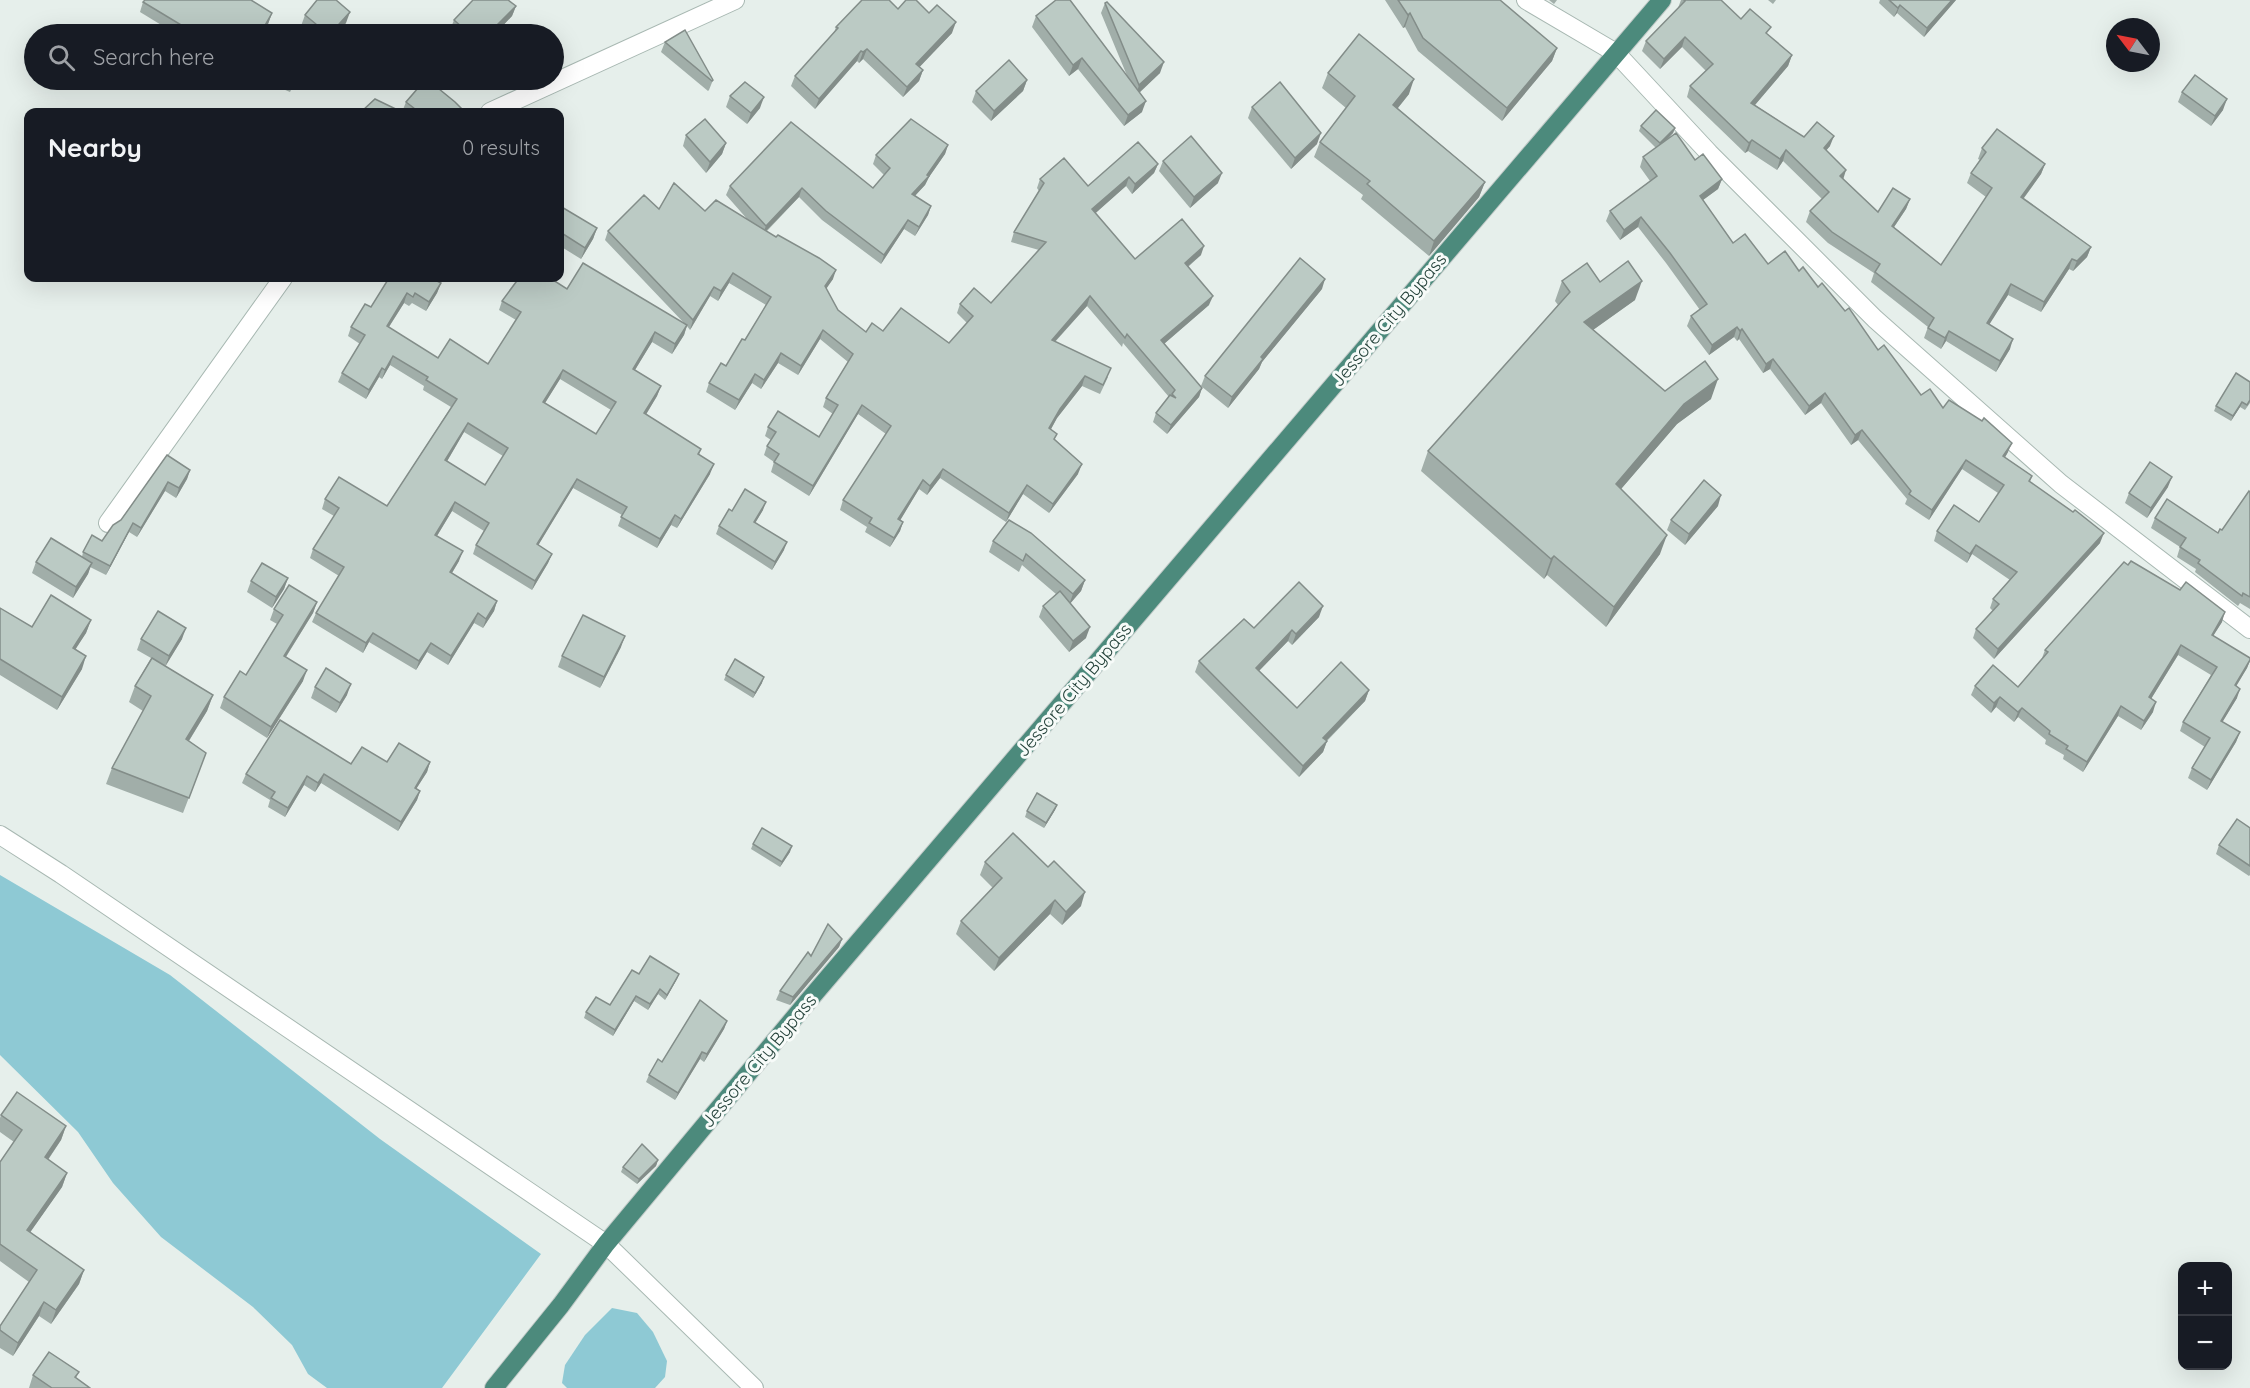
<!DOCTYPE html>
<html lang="en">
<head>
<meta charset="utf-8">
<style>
  :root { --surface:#171b24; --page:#20242c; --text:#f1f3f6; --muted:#9ea1a6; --line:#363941 }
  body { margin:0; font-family:Quicksand,sans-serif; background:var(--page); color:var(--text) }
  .controls { position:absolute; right:18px; bottom:18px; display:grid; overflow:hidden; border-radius:12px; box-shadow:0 6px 24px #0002 }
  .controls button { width:54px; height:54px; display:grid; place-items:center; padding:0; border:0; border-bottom:2px solid var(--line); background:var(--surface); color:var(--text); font:30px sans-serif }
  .compass { position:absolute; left:2106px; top:18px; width:54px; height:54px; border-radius:50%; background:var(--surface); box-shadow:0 6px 24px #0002; rotate:302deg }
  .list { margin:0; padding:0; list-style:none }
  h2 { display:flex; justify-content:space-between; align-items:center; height:78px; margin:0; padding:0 24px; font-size:26px }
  h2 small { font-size:20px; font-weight:400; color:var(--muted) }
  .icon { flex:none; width:33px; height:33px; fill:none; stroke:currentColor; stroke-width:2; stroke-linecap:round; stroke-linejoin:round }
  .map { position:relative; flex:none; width:2250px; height:1388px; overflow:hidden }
  .search { position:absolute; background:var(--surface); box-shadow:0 6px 24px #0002; left:24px; top:24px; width:540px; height:66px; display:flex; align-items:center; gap:15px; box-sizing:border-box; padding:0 21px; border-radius:33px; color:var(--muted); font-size:22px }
  .panel { position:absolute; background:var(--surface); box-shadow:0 6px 24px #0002; left:24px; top:108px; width:540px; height:174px; border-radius:12px }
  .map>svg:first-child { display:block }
  .water { fill:#8ec9d4 }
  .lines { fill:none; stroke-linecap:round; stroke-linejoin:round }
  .minor-casing { stroke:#a8b8b2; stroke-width:20 }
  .tertiary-casing { stroke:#a8b8b2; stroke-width:20 }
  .trunk-casing { stroke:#c2cac8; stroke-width:20 }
  .minor { stroke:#fff; stroke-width:18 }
  .tertiary { stroke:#fff; stroke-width:18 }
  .trunk { stroke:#4c8a7c; stroke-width:18 }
  .wall { fill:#a1aea9; fill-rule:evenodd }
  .shaded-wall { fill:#838d89 }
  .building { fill:#bbcac4; stroke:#838d89; stroke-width:1.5; fill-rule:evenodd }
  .labels { text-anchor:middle; stroke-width:6; stroke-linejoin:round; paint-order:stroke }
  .street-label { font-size:18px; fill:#24423a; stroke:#f7fbf9 }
</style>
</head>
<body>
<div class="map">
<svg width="2250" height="1388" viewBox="0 0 2250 1388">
  <rect width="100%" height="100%" fill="#e6efeb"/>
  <g class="water">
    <path d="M0,875l170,100 210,164 161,115 -99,134h-115l-19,-14 -16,-29 -39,-38 -92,-70 -48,-54 -35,-51 -78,-77z"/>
    <path d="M612,1308l25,5 16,19 14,29 -2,16 -10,11h-88l-5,-5 3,-18 20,-30z"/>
  </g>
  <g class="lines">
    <g class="minor-casing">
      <g id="minor">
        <path d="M1526,0l90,53 93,100 166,166 186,165 189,145"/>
        <path d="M490,112l245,-112"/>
        <path d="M108,523l175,-245"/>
        <path d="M606,1244l148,144"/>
      </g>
    </g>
    <g class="tertiary-casing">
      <path id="tertiary" d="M0,835l61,39 545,370"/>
    </g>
    <g class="trunk-casing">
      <path id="trunk" d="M494,1388l67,-83 45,-61 203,-244 853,-1000"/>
    </g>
    <use href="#minor" class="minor"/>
    <use href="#tertiary" class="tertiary"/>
    <use href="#trunk" class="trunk"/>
  </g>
  <g class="wall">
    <path d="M1385,0h115l57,48 -5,13 -50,60 -84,-70 -13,-24 -2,1z"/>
    <path d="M1549,0h8l-3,4z"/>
    <path d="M1681,0h40l20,19 27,16 24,20 -4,11 -33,39 49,32 26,9 -4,4 17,29 35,33 32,-13 -4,10 -12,18 47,38 45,-68 -19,-14 4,-10 9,-13 -2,-1 4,-11 63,16 -4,10 -17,24 67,49 -4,10 -14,14 -4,-2 -28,43 -33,-17 -19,29 21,25 -14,23 -50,-31 -5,8 -17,-11 4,-11 -57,-45 3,-9 -46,-30 -22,-21 4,-11 12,-12 -39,-38 -6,9 -29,-19 -3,2 -58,-56 3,-11 16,-15 -24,-24 -22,22 -18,-18 4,-10 32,-33z"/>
    <path d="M1768,0h8l-3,4z"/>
    <path d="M1880,0h76l-32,37 -27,-24 -3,4 -15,-14z"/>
    <path d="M143,2l129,11 -4,11 -6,10h-86l-36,-22z"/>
    <path d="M1105,3l55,70 -21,19 3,20 -18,14 -46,-57 -9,7 -37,-49 4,-11 92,62 -27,-65z"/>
    <path d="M516,6l-4,10 -17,18h-40l-5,-4 4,-10z"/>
    <path d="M898,9l54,24 -33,34 4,3 -4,11 -16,16 -40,-38 -4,4 -2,-2 -42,48 -24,-23 4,-10 39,-43 2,-6z"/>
    <path d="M305,15l41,8 -11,11h-24l-10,-8z"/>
    <path d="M665,42l48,38 -4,10 -1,1 -47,-39z"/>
    <path d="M1328,73l81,21 -11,14 87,74 -6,15 -50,59 -68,-57 2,-4 -49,-38 6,-15 26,-34 -24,-20z"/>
    <path d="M262,80h34l-6,12z"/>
    <path d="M1027,80l-4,11 -32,30 -19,-19 4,-11z"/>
    <path d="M2182,92l41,18 -12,16 -33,-24z"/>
    <path d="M730,96l30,12 -13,16 -21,-17z"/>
    <path d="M406,102l59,10h-63z"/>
    <path d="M1252,107l65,37 -26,25 -43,-51z"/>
    <path d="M1641,126l34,2 -2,5 -8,8 30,19 27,19 -4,10 -15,11 30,43 35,21 31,7 46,40 33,39 43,45 22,13 65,44 -3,5 27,19 -2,6 70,61 -106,116 -21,-21 3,-9 17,-18 -3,-3 3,-9 17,-19 -38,-26 -5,9 -33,-22 3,-10 42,-9 19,-29 -36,-24 -33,51 -24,-16 2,-5 -49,-59 -7,5 -30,-42 -16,12 -35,-46 -7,4 -24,-34 -2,2 -3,-4 -25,18 -22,-29 4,-10 9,-6 -34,-47 -28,-36 -18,13 -14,-19 4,-10 40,-30 -10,-14 3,-10 13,-9 -17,-17z"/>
    <path d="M686,135l40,8 -4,11 -16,19 -23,-27z"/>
    <path d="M948,145l-3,9 -16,23 -4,8 -10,11 16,10 -3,9 -13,21 -11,-7 -23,35 -59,-44 -23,-23 -32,34 66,48 -7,9 12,22 28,22 17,-1 66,12 18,-20 -10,-10 3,-9 31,-1 48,-53 -28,-8 3,-10 25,-41 -2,-3 3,-9 48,7 70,-22 -4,9 -22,21 -6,-8 -31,27 40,46 66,-4 -13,12 21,38 -45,39 38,44 -3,9 -32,37 -14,-12 3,-9 13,-16 -46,-54 -1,4 -35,-41 -32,36 53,35 -8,17 -18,-8 -25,32 -6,11 4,11 23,34 -29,39 -26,-19 -17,28 -66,-44 -13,17 -8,-6 -19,31 3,2 -3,9 -10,16 -25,-15 2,-5 -27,-17 3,-10 43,-66 -28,-20 -49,82 -38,-24 3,-10 -10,-7 3,-9 4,-6 -6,-4 3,-9 51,10 14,-23 -10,-7 3,-9 22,-36 -28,-23 -22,36 -20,-12 -17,26 -9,-6 -17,27 -29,-18 3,-9 17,-17 19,-26 21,-35 -37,-22 -11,18 -8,-5 -20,34 -3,-4 -3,9 -12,19 -20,-12 -17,28 26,16 -4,10 -11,18 55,35 -2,6 11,19 -33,54 -6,-3 -14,23 -39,-22 4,-11 -49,-27 -35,57 14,9 -4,9 -16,27 -59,-36 3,-9 8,-14 -32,-20 -15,25 22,25 -7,12 45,28 -3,10 -11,17 -9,-5 -26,42 -21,-13 -11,18 -47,-28 -6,11 -51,-31 4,-9 23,-37 -29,-18 3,-9 21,-33 -12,-7 3,-10 62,7 64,-99 -28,-17 1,-4 -34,-21 -8,14 -3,-2 -13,22 -28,-17 4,-9 18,-29 -12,-8 3,-9 20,-20 18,-29 52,5 -4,10 -11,18 -14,-8 -3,3 -5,-3 -15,24 49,31 50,6 28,-44 -17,-10 3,-9 65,-12 117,34 -79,-83 3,-9 51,-22 46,2 43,9 -22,-25 4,-9 143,2 11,-13 -11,-11 3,-9zM560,379l51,31 -15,24 -51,-31zM464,432l39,24 -18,29 -38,-24z"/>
    <path d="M1163,161l55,22 -28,25 -31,-37z"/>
    <path d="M560,206l37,22 -4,11 -12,20 -21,-13z"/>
    <path d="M1562,281l38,1 35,18 -42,30 72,61 46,8 -34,25 -56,65 39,65 -54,73 -59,-52 -3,4 -123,-108 7,-20 130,-146 -3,-4z"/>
    <path d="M1322,289l-60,73 -3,7 -31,39 -27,-22 4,-10z"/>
    <path d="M2250,382v21l-5,7 -5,-3 -9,14 -17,-10 2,-5z"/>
    <path d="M167,455l23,15 -3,9 -11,19 -11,-7 -28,46 -8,-5 -23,43 -16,-8 -2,7 -15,24 -41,-25 4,-11 46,-5 1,-5 19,-11 19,-21z"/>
    <path d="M2168,487l-21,31 -22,-15 4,-10z"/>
    <path d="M2250,492v117l-10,-6 -2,3 -43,-34 1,-3 -19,-12 3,-10 -29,-19 4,-10 63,15 4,-3z"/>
    <path d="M1718,506l-33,39 -18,-15 4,-10z"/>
    <path d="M763,510l-8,13 29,27 -12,20 -56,-36 3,-8 13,-15z"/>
    <path d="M1009,520l76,60 -4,11 -11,12 16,35 -17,14 -30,-35 4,-11 13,-12 -34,-29 -3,7 -30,-20 4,-11z"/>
    <path d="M288,578l-4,11 -12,19 -25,-16 4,-11z"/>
    <path d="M317,602l-4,11 -27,44 17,24 -36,57 -47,-30 4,-11 22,-22 31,-51 -7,-4 4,-11z"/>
    <path d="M0,608l32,19 59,-7 -5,13 -11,16 7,20 -25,41 -57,-35z"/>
    <path d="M1319,617l-27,28 -4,-4 -29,30 38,37 72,-18 -4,11 -38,40 -4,11 -24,25 -104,-105 4,-11 55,-33z"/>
    <path d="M2222,622l-9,14 37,22v3l-3,7 -11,18 1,12 -15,24 18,10 -4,10 -29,48 -19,-12 4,-10 13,-21 -25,-16 3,-9 28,-47 -33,-20 -27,44 2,13 -12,18 -23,-14 -35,56 -20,-13 1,-4 -19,-11 1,-4 -28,-23 -4,5 -18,-15 -5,6 -20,-18 4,-9 43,1 24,-29 3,-8z"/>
    <path d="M141,639h41l-17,27 48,29 -6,16 -18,30 17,12 -23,60 -77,-29 6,-16 31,-57 -14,-9 6,-16 16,-28 -14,-8z"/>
    <path d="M621,647l-21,41 -42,-21 4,-11z"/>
    <path d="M726,675l36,8 -9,15 -29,-18z"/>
    <path d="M315,687l32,8 -11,18 -25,-15z"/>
    <path d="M387,762h43l-3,10 -11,17 4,2 -3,9 -19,31 -77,-48 -6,9 -11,-7 -19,32 -17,-10 2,-7 -28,-17 4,-9 105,-10z"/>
    <path d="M1057,805l-2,5 -11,18 -19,-11 2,-6z"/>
    <path d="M2250,828v47l-1,1 -33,-22 3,-9z"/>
    <path d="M753,844l37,8 -10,15 -29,-18z"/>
    <path d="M985,862l96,44 -19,19 -12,-11 -56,57 -38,-37 5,-13 32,-33 -13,-13z"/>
    <path d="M842,939l-3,8 -49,58 -14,-5 4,-9 31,-35z"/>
    <path d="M639,974h40l-2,5 -12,21 -7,-6 -10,16 -14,-9 -21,35 -29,-18 2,-6 24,-7z"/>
    <path d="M727,1021l-3,8 -20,33 -4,-3 -25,41 -29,-18 3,-7 13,-13z"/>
    <path d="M1,1115l65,11 -5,14 -13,20 19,13 -5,14 -32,45 54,38 -5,14 -28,40 -12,-8 -26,40 -13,-8v-22l29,-44 -29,-21v-99l14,-20 -14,-10v-14z"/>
    <path d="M658,1160l-2,6 -19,18 -16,-12 2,-5z"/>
    <path d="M79,1372l-3,6 14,10h-61l4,-13z"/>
  </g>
  <g class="shaded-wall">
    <path d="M1952,0h4l-32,37 3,-9z"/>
    <path d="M1900,5l-3,8 -3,4 4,-9z"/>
    <path d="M516,6l-4,10 -17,18h-7z"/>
    <path d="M350,12l-4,11 -11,11h-5z"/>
    <path d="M272,13l-4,11 -6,10h-2z"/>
    <path d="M1410,13l-5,14 -2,1 5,-13z"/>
    <path d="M956,22l-4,11 -40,42 4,-11z"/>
    <path d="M1685,37l-3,10 -22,22 4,-10z"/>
    <path d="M1557,48l-5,13 -50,60 5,-13z"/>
    <path d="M867,49l-4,10 -4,4 4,-11z"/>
    <path d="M861,51l-4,10 -42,48 4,-10z"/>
    <path d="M1792,55l-4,11 -40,47 3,-10z"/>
    <path d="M1082,58l-4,11 -9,7 4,-11z"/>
    <path d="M1164,62l-4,11 -24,23 3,-11z"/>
    <path d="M923,70l-4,11 -16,16 4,-10z"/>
    <path d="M1414,79l-5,15 -21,26 5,-15z"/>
    <path d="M1027,80l-4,11 -32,30 3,-10z"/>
    <path d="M764,97l-4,11 -13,16 4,-11z"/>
    <path d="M2227,99l-4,11 -12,16 4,-10z"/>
    <path d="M1146,101l-4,11 -18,14 4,-11z"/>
    <path d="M1675,128l-2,5 -15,16 2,-6z"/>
    <path d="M1321,133l-4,11 -26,25 4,-11z"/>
    <path d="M1834,136l-4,10 -10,12 4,-10z"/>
    <path d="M1752,140l-4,11 -3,2 4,-10z"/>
    <path d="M726,143l-4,11 -16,19 4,-11z"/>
    <path d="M948,145l-3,9 -16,23 -4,8 -17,18 4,-9z"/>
    <path d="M1786,150l-3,11 -6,9 3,-11z"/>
    <path d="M1158,164l-4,9 -22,21 3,-10z"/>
    <path d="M2045,164l-4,10 -24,33 4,-10z"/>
    <path d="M1846,170l-3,10 -3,-4z"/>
    <path d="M1222,173l-4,10 -28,25 4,-11z"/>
    <path d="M1129,177l-3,9 -37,33 3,-10z"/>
    <path d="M1722,179l-4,10 -22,16 4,-9z"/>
    <path d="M1485,182l-6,15 -50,59 5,-15z"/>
    <path d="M802,188l-3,9 -37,38 4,-9z"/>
    <path d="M1910,199l-4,10 -18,27 4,-10z"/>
    <path d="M931,206l-3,9 -13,21 4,-9z"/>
    <path d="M1641,217l-3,10 -18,13 4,-10z"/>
    <path d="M908,220l-4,9 -23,35 3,-9z"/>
    <path d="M597,228l-4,11 -12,20 4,-11z"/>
    <path d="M1204,246l-3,9 -20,17 4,-9z"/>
    <path d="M2091,247l-4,10 -14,14 4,-10z"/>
    <path d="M2072,259l-3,10 -28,43 3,-10z"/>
    <path d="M836,270l-3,9 -11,16 3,-9z"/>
    <path d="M733,273l-4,10 -11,18 3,-10z"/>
    <path d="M1325,279l-3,10 -60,73 -3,7 -31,39 4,-11 29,-40z"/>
    <path d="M1642,281l-7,19 -59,42 8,-20z"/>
    <path d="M441,283l-4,10 -11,18 3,-9z"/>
    <path d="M2011,284l-3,11 -24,38 3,-10z"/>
    <path d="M714,287l-4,9 -20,34 3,-10z"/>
    <path d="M407,293l-3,10 -21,33 4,-10z"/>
    <path d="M1090,296l-3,10 -39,43 4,-9z"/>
    <path d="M1213,296l-4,9 -51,44 3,-9z"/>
    <path d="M687,325l-3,10 -12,19 3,-10z"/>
    <path d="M1737,327l-3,10 -25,18 3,-10z"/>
    <path d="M1742,329l-3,10 -2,2 3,-10z"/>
    <path d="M823,330l-3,9 -22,36 3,-9z"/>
    <path d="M1949,331l-3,10 -5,8 4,-11z"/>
    <path d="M655,332l-3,10 -22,36 3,-9z"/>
    <path d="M2013,339l-3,10 -14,23 4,-11z"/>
    <path d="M781,353l-3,10 -17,26 3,-9z"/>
    <path d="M393,356l-3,9 -8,14 3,-9z"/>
    <path d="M1773,359l-3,10 -7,4 3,-9z"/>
    <path d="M382,368l-3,9 -13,22 3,-9z"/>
    <path d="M563,370l-3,9 -20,32 3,-9z"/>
    <path d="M755,374l-3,9 -17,27 4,-10z"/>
    <path d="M1085,376l-3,10 -25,32 -11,20 3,-10 11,-19z"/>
    <path d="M1718,379l-7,20 -34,25 -68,79 7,-19 68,-80z"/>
    <path d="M661,386l-4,10 -16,27 3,-10z"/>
    <path d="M1202,388l-3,9 -32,37 4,-9z"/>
    <path d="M1825,393l-4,10 -16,12 4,-9z"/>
    <path d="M2242,402l-2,5 -9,14 2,-5z"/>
    <path d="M862,405l-4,9 -49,82 4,-10z"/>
    <path d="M468,423l-4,9 -22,38 3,-10z"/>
    <path d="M1862,430l-4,10 -7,5 4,-10z"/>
    <path d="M2012,443l-4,9 -8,14 3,-10z"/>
    <path d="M1966,460l-4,9 -33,51 3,-10z"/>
    <path d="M714,464l-4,10 -33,54 4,-9z"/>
    <path d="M1082,464l-4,10 -29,39 4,-9z"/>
    <path d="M943,469l-3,9 -13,17 3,-9z"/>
    <path d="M190,470l-3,9 -11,19 3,-10z"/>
    <path d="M2172,477l-4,10 -21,31 4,-10z"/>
    <path d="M577,479l-4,9 -40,66 4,-10z"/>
    <path d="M923,480l-4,9 -24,40 3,-10z"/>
    <path d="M168,482l-3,9 -28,46 4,-9z"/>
    <path d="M1027,485l-4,9 -17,28 3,-9z"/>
    <path d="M1721,495l-3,11 -33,39 4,-11z"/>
    <path d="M455,502l-3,9 -20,33 3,-9z"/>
    <path d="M766,502l-3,8 -12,20 3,-8z"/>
    <path d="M675,515l-4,10 -14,23 3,-9z"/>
    <path d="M903,522l-3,9 -10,16 4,-9z"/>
    <path d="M133,523l-4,9 -23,43 4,-9z"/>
    <path d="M2104,533l-4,10 -106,116 4,-10z"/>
    <path d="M1667,535l-7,19 -54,73 8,-20z"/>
    <path d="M787,542l-3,8 -12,20 3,-8z"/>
    <path d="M1976,545l-4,9 -5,9 3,-9z"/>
    <path d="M463,551l-4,10 -12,20 3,-9z"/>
    <path d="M552,554l-4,9 -16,27 3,-9z"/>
    <path d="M1554,556l-7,19 -3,4 7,-20z"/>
    <path d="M92,563l-4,11 -15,24 3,-11z"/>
    <path d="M288,578l-4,11 -12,19 4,-11z"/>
    <path d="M1085,580l-4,11 -12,14 4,-11z"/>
    <path d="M497,601l-3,10 -11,17 3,-9z"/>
    <path d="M317,602l-4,11 -33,53 4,-10z"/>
    <path d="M1323,606l-4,11 -27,28 4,-11z"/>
    <path d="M2225,612l-3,10 -14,22 4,-9z"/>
    <path d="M478,613l-4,10 -26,42 3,-9z"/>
    <path d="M91,620l-5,13 -18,28 5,-13z"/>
    <path d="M1090,627l-4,11 -17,14 4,-11z"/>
    <path d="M186,628l-4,11 -17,28 4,-11z"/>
    <path d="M1292,630l-4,11 -36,37 4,-10z"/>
    <path d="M373,633l-4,9 -6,11 3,-10z"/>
    <path d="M625,636l-4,11 -21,41 4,-11z"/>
    <path d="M431,643l-4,9 -11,18 3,-9z"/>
    <path d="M2181,645l-3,10 -32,52 3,-10z"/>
    <path d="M86,656l-4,13 -25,41 5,-13z"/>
    <path d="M2250,660l-3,8 -16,27 4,-10z"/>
    <path d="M307,670l-4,11 -36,57 4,-11z"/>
    <path d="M764,677l-2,6 -9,15 2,-5z"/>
    <path d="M351,684l-4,11 -11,18 4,-10z"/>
    <path d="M2240,689l-3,9 -20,33 4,-10z"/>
    <path d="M1369,690l-4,11 -46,47 4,-10z"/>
    <path d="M213,695l-6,16 -27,44 6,-16z"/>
    <path d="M2000,697l-4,10 -5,6 3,-10z"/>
    <path d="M2156,702l-3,10 -12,18 3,-9z"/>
    <path d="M2121,706l-3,10 -35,56 4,-10z"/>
    <path d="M2022,708l-4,9 -4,5 4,-10z"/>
    <path d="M2240,732l-4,10 -29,48 4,-10z"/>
    <path d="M1327,741l-4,11 -24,25 4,-11z"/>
    <path d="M430,762l-3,10 -16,25 4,-9z"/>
    <path d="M324,774l-3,9 -6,9 3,-9z"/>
    <path d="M307,776l-3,9 -19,32 3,-9z"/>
    <path d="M420,791l-3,9 -19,31 3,-9z"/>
    <path d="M1057,805l-2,5 -11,18 2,-5z"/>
    <path d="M792,846l-2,6 -10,15 2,-5z"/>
    <path d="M1085,892l-4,14 -19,19 4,-13z"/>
    <path d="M1055,900l-5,14 -56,57 5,-13z"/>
    <path d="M842,939l-3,8 -49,58 3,-8z"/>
    <path d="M679,974l-2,5 -12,21 2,-5z"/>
    <path d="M660,989l-2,5 -10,16 2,-6z"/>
    <path d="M636,996l-2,5 -21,35 2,-6z"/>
    <path d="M727,1021l-3,8 -20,33 3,-8z"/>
    <path d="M702,1052l-2,7 -25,41 3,-7z"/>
    <path d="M66,1126l-5,14 -21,31 5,-14z"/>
    <path d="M658,1160l-2,6 -19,18 2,-5z"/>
    <path d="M67,1173l-5,14 -40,57 5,-14z"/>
    <path d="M84,1270l-5,14 -28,40 5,-14z"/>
    <path d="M44,1302l-5,14 -26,40 5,-13z"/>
  </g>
  <g class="building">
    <path d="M145,0h106l21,13 -12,21h-64l-53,-32z"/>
    <path d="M317,0h19l14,12 -20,22h-2l-23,-19z"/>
    <path d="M473,0h35l8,6 -28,28h-18l-16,-14z"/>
    <path d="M862,0h27l9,9 8,-9h10l13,13 8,-8 19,17 -40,42 7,6 -16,17 -40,-38 -4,3 -2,-1 -42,48 -24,-23 43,-48 -2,-1z"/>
    <path d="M1056,0h14l76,101 -18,14 -46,-57 -9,7 -37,-49z"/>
    <path d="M1398,0h102l57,48 -50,60 -84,-70 -13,-25 -2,2z"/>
    <path d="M1684,0h37l20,19 9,-10 21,18 -5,6 26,22 -41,48 53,34 13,-15 17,14 -10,12 22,22 -6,6 38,36 15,-24 17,11 -18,27 49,39 51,-77 -21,-15 15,-21 -4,-4 15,-19 48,35 -24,33 70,50 -14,14 -5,-2 -28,43 -33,-18 -24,39 26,16 -13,22 -51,-30 -4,7 -17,-10 6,-10 -59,-46 5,-8 -48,-32 -22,-21 19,-19 -43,-42 -6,9 -28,-19 -3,3 -59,-57 23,-22 -28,-27 -21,22 -18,-18 39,-40z"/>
    <path d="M1889,0h63l-25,28 -27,-23 -2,3z"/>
    <path d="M1107,2l57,60 -25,23 -34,-82z"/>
    <path d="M426,30l6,4h-10z"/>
    <path d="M685,30l28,50 -1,1 -47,-39z"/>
    <path d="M1359,34l55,45 -21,26 92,77 -51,59 -67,-57 3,-3 -50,-39 35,-46 -27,-23z"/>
    <path d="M1009,60l18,20 -33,31 -18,-20z"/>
    <path d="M2195,75l32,24 -12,17 -33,-24z"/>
    <path d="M425,80h3l27,22 10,10h-46l-13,-10z"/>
    <path d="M745,82l19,15 -13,16 -21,-17z"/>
    <path d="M1280,82l41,51 -26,25 -43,-51z"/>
    <path d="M375,99l25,12 -2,1h-37z"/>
    <path d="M1656,110l19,18 -15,15 -19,-17z"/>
    <path d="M705,119l21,24 -16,19 -24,-27z"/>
    <path d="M911,119l37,26 -21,30 2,1 -17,18 19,12 -12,21 -11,-7 -24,35 -58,-44 -24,-23 -36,38 -36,-40 61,-64 82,66 17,-20 -14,-13z"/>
    <path d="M1676,133l19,27 8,-6 19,25 -22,17 33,47 12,-9 23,30 17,-13 14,20 4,-4 15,20 4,-4 23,28 4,-3 29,42 6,-5 37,50 9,-6 13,19 6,-8 33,21 2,-3 28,25 -9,13 29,20 -3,5 44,31 2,-2 29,23 -106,116 -22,-20 23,-25 -6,-5 24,-27 -41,-27 -6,9 -33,-23 17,-26 25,17 25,-37 -38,-25 -34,50 -23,-16 2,-3 -49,-61 -7,5 -30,-42 -16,13 -36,-47 -7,5 -24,-35 -2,2 -3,-4 -25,18 -21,-29 16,-12 -37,-51 -29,-36 -17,13 -14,-19 47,-35 -14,-19z"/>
    <path d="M1191,136l31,37 -28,24 -31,-36z"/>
    <path d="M1138,142l20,22 -23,20 -6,-7 -37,32 43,50 47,-40 22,27 -19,17 28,33 -52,44 41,48 -31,37 -15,-12 14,-18 6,3 -4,-4 3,-4 -48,-56 -2,4 -35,-42 -38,44 59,28 -8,17 -18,-9 -25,33 -11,19 8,6 -3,5 28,25 -29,40 -26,-19 -18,28 -66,-44 -13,17 -7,-6 -25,39 5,3 -9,16 -25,-15 3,-5 -29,-18 48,-74 -29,-21 -49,81 -39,-24 5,-8 -12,-8 9,-14 -8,-5 10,-16 41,26 19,-32 -12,-7 27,-44 -30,-24 -22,36 -20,-13 -17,27 -9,-6 -16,26 -30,-17 12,-20 5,3 16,-27 3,1 26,-43 -38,-24 -12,18 -7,-4 -21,33 -85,-89 36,-36 15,14 15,-26 31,28 11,-11 60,37 2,-2 41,23 17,12 -11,16 13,24 28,22 6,-9 11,8 18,-23 48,35 24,-27 -13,-12 14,-16 17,15 55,-61 -32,-10 30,-49 -4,-4 24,-21 24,28z"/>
    <path d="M560,206l37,22 -12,20 -25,-16z"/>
    <path d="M1300,258l25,21 -64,78 2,2 -31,38 -27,-21z"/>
    <path d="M1628,261l14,20 -58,41 81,69 40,-30 13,18 -34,25 -68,80 51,51 -53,72 -60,-51 -3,3 -123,-108 142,-159 -8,-11 25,-18 13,19z"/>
    <path d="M583,263l104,62 -12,19 -20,-12 -22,37 28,17 -17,27 57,36 -3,5 16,10 -33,55 -6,-4 -15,24 -39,-22 6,-10 -50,-28 -40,65 15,10 -17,27 -59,-36 13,-22 -34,-21 -20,33 28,16 -13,21 47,29 -11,18 -8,-6 -27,43 -20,-13 -12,18 -46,-28 -7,10 -50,-30 28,-46 -31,-18 26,-41 -14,-9 14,-22 48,29 70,-107 -31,-19 2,-3 -35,-21 -8,14 -3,-2 -13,22 -27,-17 23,-38 -14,-8 14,-23 6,3 18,-29h42l10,5 -12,19 -14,-9 -2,4 -6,-4 -20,33 51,32 12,-19 38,25 33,-52 -19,-11 17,-23h31l17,11zM563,370l53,32 -20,32 -53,-32zM468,423l40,25 -23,37 -40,-25z"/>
    <path d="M2236,373l14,9v18l-3,5 -5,-3 -9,14 -17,-10z"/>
    <path d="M167,455l23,15 -11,18 -11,-6 -27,46 -8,-5 -23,43 -27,-14 9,-17 10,6 11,-16 8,-5z"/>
    <path d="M2150,462l22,15 -21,31 -22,-15z"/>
    <path d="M1704,480l17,15 -32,39 -18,-14z"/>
    <path d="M745,489l21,13 -12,20 33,20 -12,20 -56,-36 10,-17 3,2z"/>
    <path d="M2249,491l1,1v105l-7,-4 -1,3 -44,-33 2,-3 -20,-13 6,-9 -31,-20 12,-19 51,34 2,-4 2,1z"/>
    <path d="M1009,520l22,13 54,47 -12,14 -47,-40 -3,7 -30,-20z"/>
    <path d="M51,538l41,25 -16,24 -40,-25z"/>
    <path d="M2131,561l49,29 6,-8 39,30 -13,23 38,23v2l-15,25 5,4 -19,32 19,11 -29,48 -19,-12 18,-30 -27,-16 34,-55 -36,-22 -32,52 7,5 -12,19 -23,-15 -34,56 -21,-13 2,-3 -19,-12 1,-3 -28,-23 -4,4 -18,-15 -6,6 -19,-17 18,-21 25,22 30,-35 -3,-2 79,-88 4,3z"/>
    <path d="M262,563l26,15 -12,19 -25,-16z"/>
    <path d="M1299,582l24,24 -27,28 -4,-4 -36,38 41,40 44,-46 28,28 -46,48 4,3 -24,25 -104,-105 45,-42 10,9z"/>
    <path d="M289,585l28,17 -33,54 23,14 -36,57 -47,-30 16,-26 6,4 37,-60 -9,-6z"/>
    <path d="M1060,591l30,36 -17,14 -30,-35z"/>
    <path d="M51,595l40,25 -18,28 13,8 -24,41 -62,-38v-51l32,19z"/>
    <path d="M158,611l28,17 -17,28 -28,-17z"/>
    <path d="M583,615l42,21 -21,41 -42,-21z"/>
    <path d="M152,658l61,37 -27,44 20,14 -17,45 -77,-30 39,-72 -16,-10z"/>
    <path d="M735,659l29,18 -9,16 -29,-18z"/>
    <path d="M326,668l25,16 -11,19 -25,-16z"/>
    <path d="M280,720l71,44 11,-17 25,15 12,-19 31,19 -15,26 5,3 -19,31 -77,-48 -6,9 -11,-7 -19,32 -17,-10 4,-6 -29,-18z"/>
    <path d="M1037,793l20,12 -11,18 -19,-12z"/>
    <path d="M2237,819l13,9v38l-31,-21z"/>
    <path d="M762,828l30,18 -10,16 -29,-18z"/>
    <path d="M1013,833l35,34 6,-6 31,31 -19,20 -11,-12 -56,58 -38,-37 41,-43 -17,-16z"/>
    <path d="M828,924l14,15 -49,58 -13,-6 28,-39 3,4z"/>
    <path d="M650,956l29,18 -12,21 -7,-6 -10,15 -14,-8 -21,34 -29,-18 10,-15 14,8 22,-35 7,4z"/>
    <path d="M700,1000l27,21 -20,33 -5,-2 -24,41 -29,-18 9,-16 4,3z"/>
    <path d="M17,1092l49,34 -21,31 22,16 -40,57 57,40 -28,40 -12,-8 -26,41 -18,-13v-4l37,-56 -37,-26v-82l22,-32 -21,-15z"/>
    <path d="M642,1144l16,16 -19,19 -16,-12z"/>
    <path d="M49,1352l30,20 -4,5 15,11h-38l-19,-13z"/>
  </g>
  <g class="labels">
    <g class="street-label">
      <text transform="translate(1389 320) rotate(-50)" y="6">Jessore City Bypass</text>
      <text transform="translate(1074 690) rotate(-50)" y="6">Jessore City Bypass</text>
      <text transform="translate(759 1061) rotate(-50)" y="6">Jessore City Bypass</text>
    </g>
  </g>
</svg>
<div class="controls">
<button>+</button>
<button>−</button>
</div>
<svg class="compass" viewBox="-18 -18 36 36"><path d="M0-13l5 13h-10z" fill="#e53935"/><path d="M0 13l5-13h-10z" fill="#9ea1a6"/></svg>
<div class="search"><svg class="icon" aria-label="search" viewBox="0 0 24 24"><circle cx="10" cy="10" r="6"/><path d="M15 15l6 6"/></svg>Search here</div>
<section class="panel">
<h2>Nearby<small>0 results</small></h2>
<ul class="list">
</ul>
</section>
</div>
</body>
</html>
